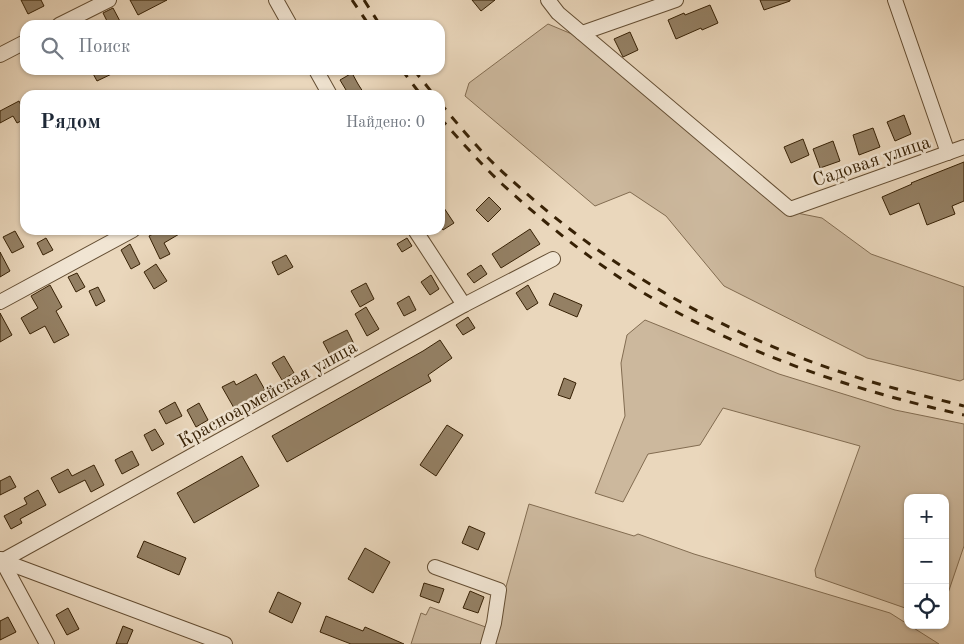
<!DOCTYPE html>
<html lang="ru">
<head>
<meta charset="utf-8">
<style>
  :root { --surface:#fff; --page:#f6f6f7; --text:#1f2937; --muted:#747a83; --line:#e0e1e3 }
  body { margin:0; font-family:"Old Standard TT",serif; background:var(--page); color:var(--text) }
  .controls { position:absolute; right:15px; bottom:15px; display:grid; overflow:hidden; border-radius:10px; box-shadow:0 1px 4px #0004 }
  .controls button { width:45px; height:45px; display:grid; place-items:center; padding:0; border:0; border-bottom:1px solid var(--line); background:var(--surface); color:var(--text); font:25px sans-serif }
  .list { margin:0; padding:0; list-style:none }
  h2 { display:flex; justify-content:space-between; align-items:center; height:65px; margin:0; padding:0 20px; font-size:21px }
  h2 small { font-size:16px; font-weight:400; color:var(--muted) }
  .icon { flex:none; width:28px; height:28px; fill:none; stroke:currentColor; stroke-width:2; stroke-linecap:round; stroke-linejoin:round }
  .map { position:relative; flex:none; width:964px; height:644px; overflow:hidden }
  .search { position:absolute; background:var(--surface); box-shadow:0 1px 4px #0004; left:20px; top:20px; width:425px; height:55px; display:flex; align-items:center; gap:12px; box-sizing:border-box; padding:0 18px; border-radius:15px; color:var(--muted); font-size:19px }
  .panel { position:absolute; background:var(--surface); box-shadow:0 1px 4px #0004; left:20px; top:90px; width:425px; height:145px; border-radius:15px }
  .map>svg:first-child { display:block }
  .green { fill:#ccb89d; stroke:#826c51 }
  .building { fill:#948064; stroke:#372105 }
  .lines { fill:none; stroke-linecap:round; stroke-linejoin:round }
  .minor-casing { stroke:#644e33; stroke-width:16 }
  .minor { stroke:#f1e5d3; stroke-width:14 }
  .rail { stroke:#372105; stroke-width:3; stroke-dasharray:9 9; stroke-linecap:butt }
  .labels { text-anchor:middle; stroke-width:5; stroke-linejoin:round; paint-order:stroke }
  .street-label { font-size:19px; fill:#372105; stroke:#f1e5d3 }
</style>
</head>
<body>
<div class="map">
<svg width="964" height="644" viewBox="0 0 964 644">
  <rect width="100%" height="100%" fill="#ead7bc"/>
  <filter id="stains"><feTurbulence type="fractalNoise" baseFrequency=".004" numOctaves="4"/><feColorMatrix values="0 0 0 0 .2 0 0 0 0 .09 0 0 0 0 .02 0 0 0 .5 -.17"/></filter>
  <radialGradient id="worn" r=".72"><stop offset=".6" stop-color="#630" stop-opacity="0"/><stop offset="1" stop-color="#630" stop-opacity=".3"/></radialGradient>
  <g class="green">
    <path d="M548,24l31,13 208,174 35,7 49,36 93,33v92l-4,2 -93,-23 -143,-72 -58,-70 -36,-24 -35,14 -130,-110 4,-13z"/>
    <path d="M645,320l134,54 116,36 69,14v122l-19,56v-104h-37v111l-92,-32 -1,-7 45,-124 -137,-38 -23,37 -52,9 -25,48 -28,-9 30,-77 -4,-53 6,-28z"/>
    <path d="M529,504l105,32 4,-2 56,20 196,59 49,31h-528l10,-31 5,2 4,-8 64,23z"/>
  </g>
  <g class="building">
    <path d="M21,0h20l3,6 -16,8z"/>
    <path d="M130,0h37l-29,15z"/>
    <path d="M472,0h23l-14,11z"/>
    <path d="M760,0h30v1l-26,9z"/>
    <path d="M710,5l8,18 -16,7 -1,-2 -25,11 -8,-19 16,-7 1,2z"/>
    <path d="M113,8l9,17h-13l-6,-12z"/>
    <path d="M630,32l8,18 -15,7 -9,-18z"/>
    <path d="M91,70h29l-23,11z"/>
    <path d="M352,73l6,11 7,11h-16l-9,-15z"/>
    <path d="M19,101l6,12v6l-8,4 -4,-7 -13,7v-12z"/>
    <path d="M904,115l7,19 -16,7 -8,-19z"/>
    <path d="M873,128l7,19 -21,8 -6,-20z"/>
    <path d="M803,139l6,16 -18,8 -7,-16z"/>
    <path d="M833,141l7,20 -20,7 -7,-19z"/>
    <path d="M964,162v39l-12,5 3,8 -28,11 -8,-22 -29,12 -8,-18 30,-13 -1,-1z"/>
    <path d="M489,197l12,12 -13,13 -12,-12z"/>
    <path d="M440,202l14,21 -11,7 -3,-4z"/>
    <path d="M530,229l10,15 -39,24 -9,-14z"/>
    <path d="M161,230h25l-22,13 6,11 -10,5 -11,-23z"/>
    <path d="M15,231l9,16 -12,6 -9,-16z"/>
    <path d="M46,238l7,12 -10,5 -6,-12z"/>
    <path d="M407,238l5,8 -10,6 -5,-8z"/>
    <path d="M130,244l10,20 -9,5 -10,-19z"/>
    <path d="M0,252l10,19 -10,6z"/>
    <path d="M286,255l7,12 -15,8 -6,-13z"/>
    <path d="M156,264l11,17 -13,8 -10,-17z"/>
    <path d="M481,265l6,9 -13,9 -7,-9z"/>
    <path d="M77,273l8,14 -9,5 -8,-15z"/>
    <path d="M431,275l8,14 -9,6 -9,-13z"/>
    <path d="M366,283l8,16 -14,8 -9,-16z"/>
    <path d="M50,285l12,22 -6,4 13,24 -15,8 -9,-17 -15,8 -9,-16 17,-10 -7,-12z"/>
    <path d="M528,285l10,18 -11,7 -11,-17z"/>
    <path d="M98,287l7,14 -9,5 -7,-15z"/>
    <path d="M554,293l28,12 -5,12 -28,-12z"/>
    <path d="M409,296l7,14 -12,6 -7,-13z"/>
    <path d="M366,307l13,22 -12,7 -12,-22z"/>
    <path d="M0,313l12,22 -12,7z"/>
    <path d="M468,317l7,11 -12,7 -7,-10z"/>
    <path d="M347,330l7,14 -23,13 -8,-15z"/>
    <path d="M440,340l12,18 -24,17 3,6 -144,81 -15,-26 151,-85z"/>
    <path d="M284,356l10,17 -12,7 -10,-17z"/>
    <path d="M256,374l9,16 -31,18 -12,-21 12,-6 2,4z"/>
    <path d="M564,378l12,5 -6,16 -12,-4z"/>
    <path d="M175,402l7,14 -16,8 -7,-13z"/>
    <path d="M199,403l9,17 -12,7 -9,-17z"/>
    <path d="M447,425l16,10 -27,41 -16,-11z"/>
    <path d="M155,429l9,15 -12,7 -8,-16z"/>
    <path d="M132,451l7,14 -17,9 -7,-14z"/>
    <path d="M242,456l17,30 -65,37 -17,-30z"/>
    <path d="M94,465l10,20 -13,7 -6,-12 -26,13 -8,-15 17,-9 4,7z"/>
    <path d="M10,476l6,11 -16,8v-14z"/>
    <path d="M38,490l8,15 -26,14 2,4 -11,6 -7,-13 23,-12 -3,-6z"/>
    <path d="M469,526l16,7 -7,17 -16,-7z"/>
    <path d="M144,541l42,17 -7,17 -42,-18z"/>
    <path d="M365,548l25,14 -17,31 -25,-14z"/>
    <path d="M424,583l20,6 -5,14 -19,-7z"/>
    <path d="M470,591l14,6 -6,16 -15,-5z"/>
    <path d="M278,592l23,11 -9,20 -23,-11z"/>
    <path d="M68,608l11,21 -12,6 -11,-20z"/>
    <path d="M326,616l37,15 2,-4 39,17h-53l-31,-12z"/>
    <path d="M8,617l8,15 -16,8v-19z"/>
    <path d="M123,626l10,4 -6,14h-11z"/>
  </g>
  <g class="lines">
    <g class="minor-casing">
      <g id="minor">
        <path d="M276,0l14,25"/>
        <path d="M548,0l10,13 232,196 174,-62"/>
        <path d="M895,0l53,153"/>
        <path d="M59,25l50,-25"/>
        <path d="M582,33l94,-33"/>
        <path d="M0,55l25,-13"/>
        <path d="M316,70l14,25"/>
        <path d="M415,230l49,75"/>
        <path d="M0,302l133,-72"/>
        <path d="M1,559l46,85"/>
        <path d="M3,561l222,83"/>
        <path d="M0,562l464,-257 89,-46"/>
        <path d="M435,567l64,23 -5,33 -6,21"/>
      </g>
    </g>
    <use href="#minor" class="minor"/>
    <g class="rail">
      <path d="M352,0l17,25"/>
      <path d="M364,0l16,25"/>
      <path d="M402,70l19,25"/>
      <path d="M414,70l20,25"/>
      <path d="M440,103c12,14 24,29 37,43 15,17 32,32 49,47 93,82 203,143 321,181 38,13 78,22 117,32"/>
      <path d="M440,118c20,22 40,45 62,66 50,46 105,89 164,122 92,53 195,86 298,109"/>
    </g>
  </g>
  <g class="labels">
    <g class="street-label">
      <text transform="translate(871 160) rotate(-19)" y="7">Садовая улица</text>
      <text transform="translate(267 393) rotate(-29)" y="7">Красноармейская улица</text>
    </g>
  </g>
  <rect width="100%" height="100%" filter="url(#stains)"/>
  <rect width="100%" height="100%" fill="url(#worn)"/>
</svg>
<div class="controls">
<button>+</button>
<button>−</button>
<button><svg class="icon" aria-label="locate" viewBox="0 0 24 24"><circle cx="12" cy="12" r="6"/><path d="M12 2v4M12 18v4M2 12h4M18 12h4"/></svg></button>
</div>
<div class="search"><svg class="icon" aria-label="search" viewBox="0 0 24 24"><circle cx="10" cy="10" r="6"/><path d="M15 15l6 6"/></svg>Поиск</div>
<section class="panel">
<h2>Рядом<small>Найдено: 0</small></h2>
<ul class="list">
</ul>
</section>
</div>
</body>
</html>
